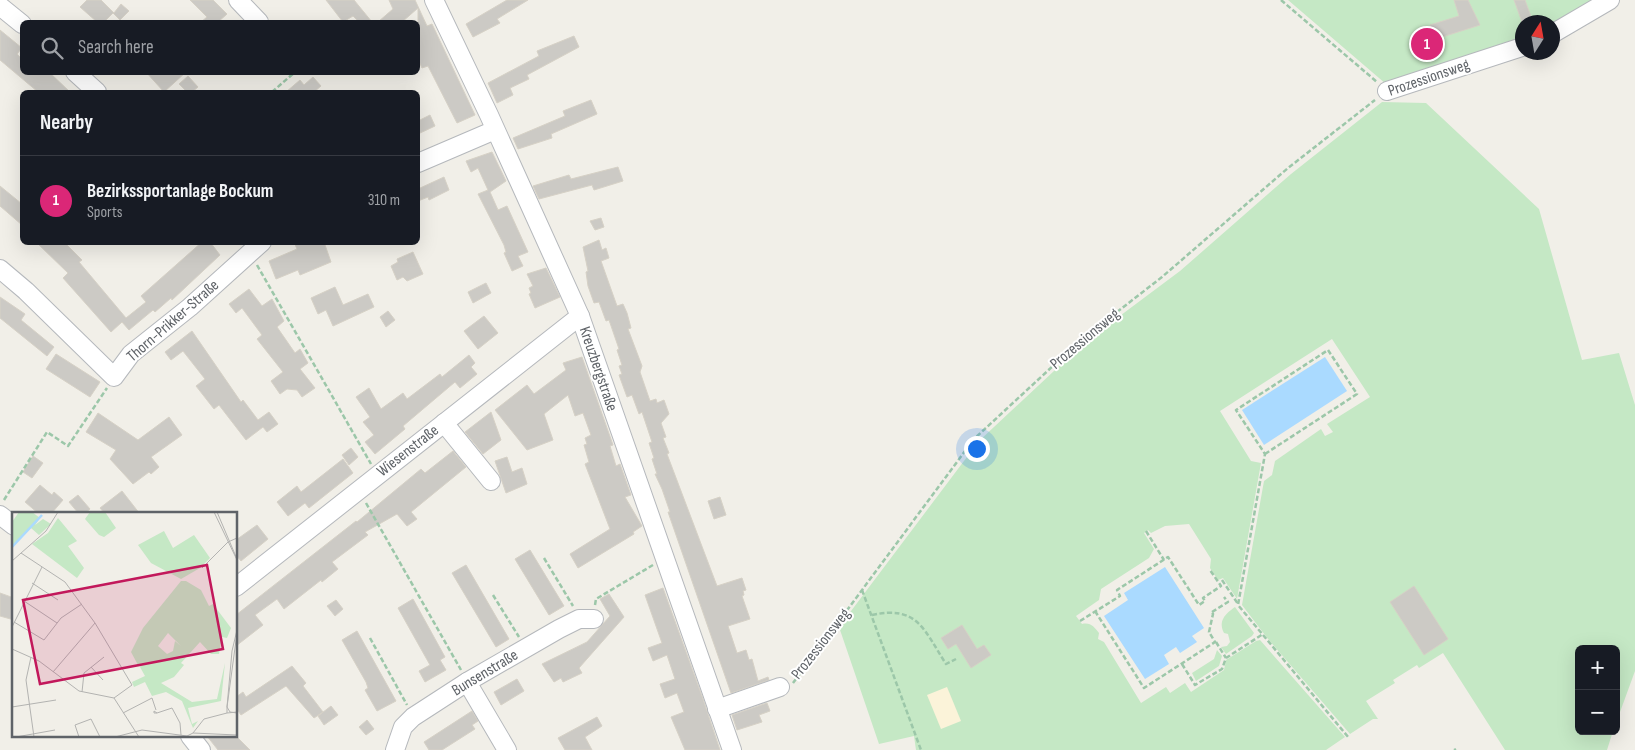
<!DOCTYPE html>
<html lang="en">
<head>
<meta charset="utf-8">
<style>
	:root { --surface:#171b24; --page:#242831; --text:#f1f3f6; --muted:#9ea1a6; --line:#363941; --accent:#db2777 }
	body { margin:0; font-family:"Sofia Sans Condensed",sans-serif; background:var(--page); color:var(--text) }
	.controls { position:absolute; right:15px; bottom:15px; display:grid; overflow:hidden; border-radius:8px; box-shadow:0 5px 20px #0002 }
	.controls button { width:45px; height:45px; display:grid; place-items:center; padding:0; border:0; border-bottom:1px solid var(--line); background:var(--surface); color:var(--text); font:25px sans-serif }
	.compass { position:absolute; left:1515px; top:15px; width:45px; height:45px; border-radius:50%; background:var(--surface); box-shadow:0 5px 20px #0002; rotate:11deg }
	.you { position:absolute; left:976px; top:448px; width:18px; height:18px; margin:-12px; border:4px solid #fff; border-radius:50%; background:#1a73e8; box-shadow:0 0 0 8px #1a73e833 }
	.badge { display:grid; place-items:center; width:32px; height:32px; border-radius:50%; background:var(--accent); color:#fff; font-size:16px; font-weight:700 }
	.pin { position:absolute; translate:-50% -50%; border:2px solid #fff; box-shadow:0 1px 5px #0006 }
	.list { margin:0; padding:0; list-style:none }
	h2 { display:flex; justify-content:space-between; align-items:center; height:65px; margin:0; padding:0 20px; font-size:21px }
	h2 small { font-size:16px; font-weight:400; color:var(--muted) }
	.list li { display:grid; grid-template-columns:32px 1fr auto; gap:15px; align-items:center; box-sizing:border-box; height:90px; padding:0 20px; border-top:1px solid var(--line) }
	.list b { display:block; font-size:19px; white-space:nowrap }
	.list p { margin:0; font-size:16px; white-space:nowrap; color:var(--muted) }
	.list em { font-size:16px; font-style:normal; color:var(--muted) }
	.icon { flex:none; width:28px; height:28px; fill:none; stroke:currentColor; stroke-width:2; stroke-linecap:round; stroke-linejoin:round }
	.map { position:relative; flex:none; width:1635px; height:750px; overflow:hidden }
	.search { position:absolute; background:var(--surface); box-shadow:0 5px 20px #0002; left:20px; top:20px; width:400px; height:55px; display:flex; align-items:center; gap:12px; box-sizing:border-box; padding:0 18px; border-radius:8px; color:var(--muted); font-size:19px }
	.panel { position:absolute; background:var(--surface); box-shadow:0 5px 20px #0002; left:20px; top:90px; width:400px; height:155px; border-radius:8px }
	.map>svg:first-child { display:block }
</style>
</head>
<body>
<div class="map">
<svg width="1635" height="750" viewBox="0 0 1635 750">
	<rect width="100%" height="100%" fill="#f1efe8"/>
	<g fill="#c5e8c5">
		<polygon points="1288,0 1597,0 1553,29 1552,22 1522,22 1522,41 1386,84"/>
		<path d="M1382 102 1426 103 1539 209 1582 360 1619 353 1635 405V671L1616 723V649H1579V731H1613L1607 750H1505L1443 653 1419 668 1417 665 1393 680 1395 683 1366 701 1378 719H1373L1350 734 1268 639 1242 605 1264 481 1272 475 1275 461 1321 429 1325 436 1333 432 1327 424 1370 397 1332 339 1220 411 1251 461 1261 463 1237 599 1223 578 1218 580 1210 568 1211 559 1189 524 1165 526 1151 533 1148 530 1144 533 1154 549 1149 558 1101 589 1099 600 1076 616 1082 624C1091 622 1094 627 1099 633L1098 639 1104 642 1141 703 1166 687 1170 693 1185 683 1191 692 1224 670 1226 660 1256 641 1260 640 1345 737 1326 750H916L914 736 879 744 839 627 979 441 1085 342 1180 271 1291 174Z"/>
		<path d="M1235 607 1254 633 1252 636 1226 654 1221 647 1227 646 1230 642 1228 634 1224 633C1218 621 1225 614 1235 607Z"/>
		<polygon points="1217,650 1222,656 1219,666 1196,681 1192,673 1214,659"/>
	</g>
	<polygon fill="#fbf3d9" points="947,687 961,721 941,729 927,695"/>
	<g fill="#aadaff">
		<polygon points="1325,357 1347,391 1264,445 1242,410"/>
		<polygon points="1165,567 1204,628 1192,636 1197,642 1180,653 1176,647 1164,655 1169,664 1145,679 1104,616 1128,600 1124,593"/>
	</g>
	<g fill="#cccac5" stroke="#d6d1c6">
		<polygon points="87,0 101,0 114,13 121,4 129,11 120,20 113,13 104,22 97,22 80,7"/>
		<polygon points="190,0 213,0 227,14 218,22 201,22 207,17"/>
		<polygon points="326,0 354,0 372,22 359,22 353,16 343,22"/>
		<polygon points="389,0 415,0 427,26 432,24 475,115 457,123 428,66 422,68 418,59 418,8 402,22 378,22 393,9"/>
		<polygon points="507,0 528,0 497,19 500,23 473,37 466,24"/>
		<polygon points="1454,0 1468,0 1480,25 1439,38 1443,50 1427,55 1422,41 1434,37 1430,25 1459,16"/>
		<polygon points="1514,0 1525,0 1533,22 1522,22"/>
		<polygon points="0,30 22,48 17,54 22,59 22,72 49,72 70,92 38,92 0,60"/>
		<polygon points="574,36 579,47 527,75 529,79 510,88 513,95 497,103 488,83 539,56 537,51"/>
		<polygon points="146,72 186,72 164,92"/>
		<polygon points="188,76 198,87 192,92 187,92 179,84"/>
		<polygon points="313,77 321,86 314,92 286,92 300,80 304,85"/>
		<polygon points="591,100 597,114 551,134 552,138 518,149 513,138 565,116 563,111"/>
		<polygon points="430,115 435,126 418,134 418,121"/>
		<polygon points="492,152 506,181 490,192 498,210 507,206 528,252 518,256 523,266 512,271 504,253 506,252 504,245 478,194 488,190 478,168 471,172 466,161"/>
		<polygon points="618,167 623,181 594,190 592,185 539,199 533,186 569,175 571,179"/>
		<polygon points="444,177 449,190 429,200 428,197 418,201 418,189"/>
		<polygon points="0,186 22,204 22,225 0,206"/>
		<polygon points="601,218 604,227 595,230 590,221"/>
		<polygon points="599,240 602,250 606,248 609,258 601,261 617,306 623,304 627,313 631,328 628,329 642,366 640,372 650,401 656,399 657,403 664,400 669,414 661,423 666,437 663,438 669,453 667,454 717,586 742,578 746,590 743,591 744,595 742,596 750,619 728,626 737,653 746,650 749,660 752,659 758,681 768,677 769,680 731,693 668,512 670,512 662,489 655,474 657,474 652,459 654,458 649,443 652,442 642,412 639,414 632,395 627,397 619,375 622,374 619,366 622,365 617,350 619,349 609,320 606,321 599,302 594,303 588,286 586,272 588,271 583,247"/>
		<polygon points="36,242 64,242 82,260 79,262 126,318 146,302 141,296 202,242 210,242 220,255 172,300 171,298 155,312 153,310 129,330 122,322 111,332 63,278 68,273"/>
		<polygon points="294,242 324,242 331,262 300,275 298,270 276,279 269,261 297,249"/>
		<polygon points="413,252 423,274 407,281 403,277 397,280 391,266 398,262 397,259"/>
		<polygon points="546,268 560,297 535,308 529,294 531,293 529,288 533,286 527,274"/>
		<polygon points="486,283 491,293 473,303 468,292"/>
		<polygon points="335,287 343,305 368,294 374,307 333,326 326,310 318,314 311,298"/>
		<polygon points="249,289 262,306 272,299 284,321 277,327 295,353 300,349 308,363 300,369 315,388 302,397 297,390 287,389 280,394 271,381 283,372 257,339 262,335 242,308 236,313 229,304"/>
		<polygon points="0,297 25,314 21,320 54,347 47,356 0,318"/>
		<polygon points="388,311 395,320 386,327 380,317"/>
		<polygon points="484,316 498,333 478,349 464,331"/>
		<polygon points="192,331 241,402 243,400 258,420 269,412 278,424 267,432 263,427 246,440 219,405 214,409 196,386 205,379 183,351 171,360 165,352"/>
		<polygon points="56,354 100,382 90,397 46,369"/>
		<polygon points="469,355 475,363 471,367 477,374 460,388 455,382 403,426 405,429 375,454 365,442 374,435 363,422 370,417 356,397 369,388 381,409 403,393 407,399 440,374 442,377"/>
		<polygon points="582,357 613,445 610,446 616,466 620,464 631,495 625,497 642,526 633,532 634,534 578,568 570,554 610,529 585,464 589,462 584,445 587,444 585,438 591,435 583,413 575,416 568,395 544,414 553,440 527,450 495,410 527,385 534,394 566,370 563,363"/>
		<polygon points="491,412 501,440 483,454 465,432"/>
		<polygon points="98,413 138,440 169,417 182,435 151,457 159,467 151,474 149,472 133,484 110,459 116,450 86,432"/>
		<polygon points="351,448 358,457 349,465 342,455"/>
		<polygon points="453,451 466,467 411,512 417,519 407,526 397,514 365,532 368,535 332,562 338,569 322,582 321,580 284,609 277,599 255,615 263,625 236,646 236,615 356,521 357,522 421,469 425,473"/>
		<polygon points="33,456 43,463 32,478 23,472"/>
		<polygon points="507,457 512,472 522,468 527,484 506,493 495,461"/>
		<polygon points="343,459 353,473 309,508 305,503 288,516 277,502 297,486 301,492"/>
		<polygon points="40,485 52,495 54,492 63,500 51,514 39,514 25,502"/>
		<polygon points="122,491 140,514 105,514 100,508"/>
		<polygon points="78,495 90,509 84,514 79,514 69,502"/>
		<polygon points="720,497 726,515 714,519 708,501"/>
		<polygon points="257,525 268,539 241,561 236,555 236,540"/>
		<polygon points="530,550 564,606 549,615 515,559"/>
		<polygon points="466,565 509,639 496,647 452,573"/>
		<polygon points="1414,586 1448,639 1424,655 1390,602"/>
		<polygon points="663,588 703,699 720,750 685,750 671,717 684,712 677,693 665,698 660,684 675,679 667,655 653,661 648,648 662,643 645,595"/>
		<polygon points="0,593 14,598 14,620 0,616"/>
		<polygon points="609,594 624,617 579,668 582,673 563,682 561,678 554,682 542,664 587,642 610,616 600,599"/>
		<polygon points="413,599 445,657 440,660 446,670 425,682 419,671 430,665 398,608"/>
		<polygon points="336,600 343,609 335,616 327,606"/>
		<polygon points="962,625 977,649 984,645 991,655 971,668 956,644 948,649 941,638"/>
		<polygon points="357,631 396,701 377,711 365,690 368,688 366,682 342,640"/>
		<polygon points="292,666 306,683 303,686 323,712 314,718 286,686 241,715 236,708 236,697 243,692 246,697"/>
		<polygon points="517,679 524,691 501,705 494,692"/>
		<polygon points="767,703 770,711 759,715 762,722 737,730 732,715"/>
		<polygon points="331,706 338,715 324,725 318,716"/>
		<polygon points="472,711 478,721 472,725 475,729 442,750 429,750 424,742"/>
		<polygon points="597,717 602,726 585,737 592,750 565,750 558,738"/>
		<polygon points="367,720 374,729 366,735 359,727"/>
		<polygon points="207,736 236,736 250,750 218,750"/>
	</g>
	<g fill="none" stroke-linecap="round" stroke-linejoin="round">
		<defs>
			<g id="minor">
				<polyline points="238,0 259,22"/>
				<polyline points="434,0 489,115 580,316 732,750"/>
				<polyline points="1,7 22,24"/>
				<polyline points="1552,34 1610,0"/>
				<polyline points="75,72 97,92"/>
				<polyline points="1387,91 1522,47"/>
				<polyline points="418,163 495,130"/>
				<polyline points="0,269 26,291 114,377 131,354 190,307 262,242"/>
				<polyline points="444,423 491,481"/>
				<polyline points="0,515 14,526"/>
				<polyline points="236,587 580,316"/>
				<polyline points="467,682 507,750"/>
				<polyline points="717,709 780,687"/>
				<polyline points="190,736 201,750"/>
				<polyline points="395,750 403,727 413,717 467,682 559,629 579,619 594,619"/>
			</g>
		</defs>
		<use href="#minor" stroke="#b5b8bc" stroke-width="20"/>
		<g stroke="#9cc7a9" stroke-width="2.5" stroke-dasharray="5 2.5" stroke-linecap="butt">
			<polyline points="1281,0 1377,82"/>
			<polyline points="272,92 295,72"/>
			<polyline points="257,265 371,464"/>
			<polyline points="1265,454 1357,394 1328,350 1236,410 1265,454 1238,605 1349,738"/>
			<polyline points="4,500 47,432 68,446 107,388"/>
			<polyline points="366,503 461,670"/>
			<polyline points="1146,531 1164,560"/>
			<polyline points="544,558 573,606"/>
			<polyline points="1222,580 1238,604"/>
			<polyline points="862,590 921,750"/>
			<polyline points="493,595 519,637"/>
			<polyline points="595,605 596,599 653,565"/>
			<polyline points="1095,611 1144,688 1215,642 1209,632 1213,614 1212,611"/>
			<polyline points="1212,612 1228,602 1224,597"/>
			<path d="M872 615C918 605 924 630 946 664L956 659"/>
			<polyline points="1080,621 1120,596 1117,590 1168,557 1199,605 1205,601 1203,598 1221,586 1210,570"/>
			<polyline points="370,638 407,705"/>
			<polyline points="1216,642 1226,658"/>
			<polyline points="1182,664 1195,685 1222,669 1226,658 1263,634"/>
			<polyline points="793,683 974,439 1081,340 1162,277 1288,168 1375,100"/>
			<polyline points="1454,750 1456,749"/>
		</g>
		<use href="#minor" stroke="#fff" stroke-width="18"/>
	</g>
	<g text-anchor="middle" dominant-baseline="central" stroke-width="4" stroke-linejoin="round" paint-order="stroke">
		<g font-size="16" fill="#5f6368" stroke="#fff">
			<text transform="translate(1429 78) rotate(-19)">Prozessionsweg</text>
			<text transform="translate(173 321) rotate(-41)">Thorn-Prikker-Straße</text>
			<text transform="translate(1085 339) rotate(-40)">Prozessionsweg</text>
			<text transform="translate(598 369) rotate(71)">Kreuzbergstraße</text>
			<text transform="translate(408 451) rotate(-38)">Wiesenstraße</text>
			<text transform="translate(821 644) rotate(-52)">Prozessionsweg</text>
			<text transform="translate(485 673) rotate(-31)">Bunsenstraße</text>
		</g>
	</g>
	<g transform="translate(12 512)">
		<rect width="225" height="225" fill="#f1efe8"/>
		<path d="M7 0H20L28 6 23 13 31 7 39 12 27 23 19 16 0 34V10ZM78 0H93L104 16 92 25 87 23 73 7ZM46 6 65 29 56 34 72 56 65 66 20 32 36 21ZM152 19 161 36 182 23 198 46 188 56 169 67 139 51 126 33ZM169 69H174L189 78 197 94 201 92 219 116 215 126 210 125 207 142H199L188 130 169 151 172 153 162 165 149 171 180 190 205 187 213 151 209 189 176 196 180 212 186 209 181 216 170 189 154 180 140 184 133 170 122 175 120 170 133 164 128 155 130 151 126 153 119 140 131 116ZM156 121 169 134 163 129 161 139 155 142 146 134Z" fill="#c5e8c5" fill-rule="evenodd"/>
		<path fill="none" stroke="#aadaff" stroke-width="2.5" d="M0 35 30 3"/>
		<path fill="none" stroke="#b3b3b1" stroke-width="1" d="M202 0 225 48M205 0 225 47M9 41 53 70 83 111 120 173 102 186M0 49 34 19 46 0M190 56 216 30 225 26M20 71 46 88M12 89 45 111M2 110 32 128 49 106 70 92M0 115 30 55M225 118 220 139 215 195V201L225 200M225 121 215 195 218 200 225 201M0 137 27 149 67 179 102 186 127 225M19 145 14 168 22 225M79 155 91 168M41 160 83 111M70 180 72 161 92 145M0 195 44 188M111 201 140 186 144 198M145 201 142 199V201H145L160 196 168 211 169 223M181 221 192 207 215 201M4 225 43 218M67 225 63 213 79 207 88 225M103 225 130 218 175 224 181 221 225 223"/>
		<path fill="#c2185b" fill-opacity="0.15" stroke="#c2185b" stroke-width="2.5" d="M195 53 211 137 28 172 11 88Z"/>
		<rect width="225" height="225" fill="none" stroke="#5f6368" stroke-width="2.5"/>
	</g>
</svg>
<div class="controls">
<button>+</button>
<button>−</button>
</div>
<svg class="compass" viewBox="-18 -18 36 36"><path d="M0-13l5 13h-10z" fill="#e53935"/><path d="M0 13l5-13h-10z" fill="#9ea1a6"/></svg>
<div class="you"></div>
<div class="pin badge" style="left:1427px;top:44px">1</div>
<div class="search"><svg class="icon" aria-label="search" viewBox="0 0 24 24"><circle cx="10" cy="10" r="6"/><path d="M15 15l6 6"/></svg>Search here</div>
<section class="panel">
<h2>Nearby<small></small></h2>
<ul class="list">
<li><span class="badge">1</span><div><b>Bezirkssportanlage Bockum</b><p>Sports</p></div><em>310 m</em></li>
</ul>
</section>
</div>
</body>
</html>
